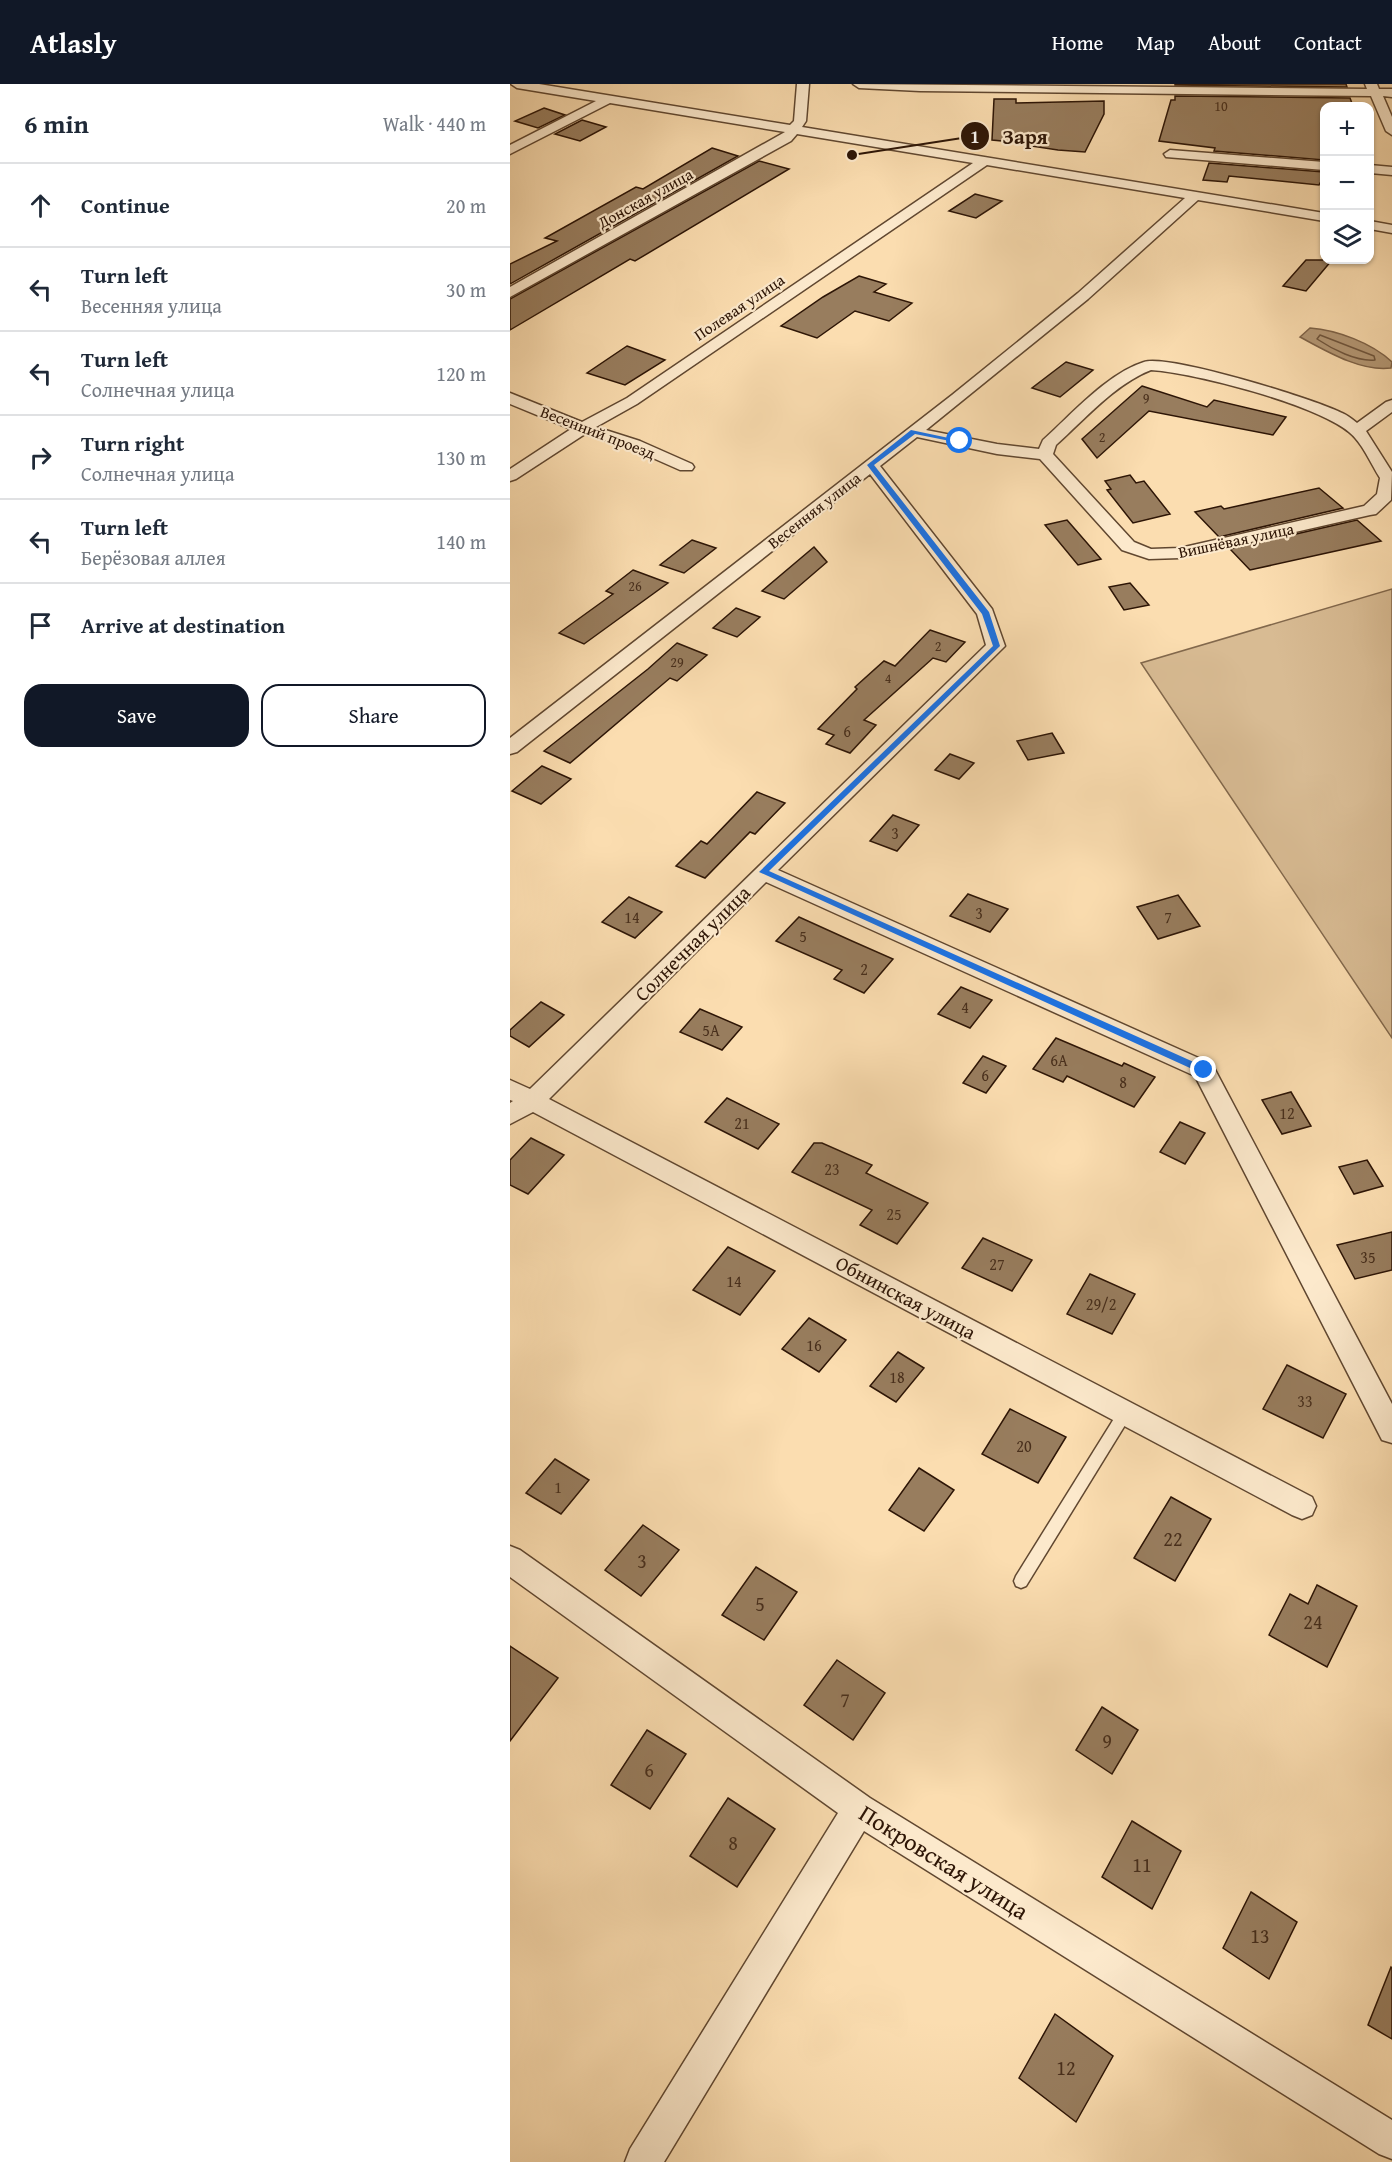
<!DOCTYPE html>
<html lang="en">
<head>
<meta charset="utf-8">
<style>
	:root { --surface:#fff; --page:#f2f2f3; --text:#1f2937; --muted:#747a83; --line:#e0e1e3; --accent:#111827 }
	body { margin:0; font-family:"Gentium Book Plus",serif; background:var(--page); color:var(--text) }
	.controls { position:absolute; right:18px; top:18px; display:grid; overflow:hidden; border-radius:12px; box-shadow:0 2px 4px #0004 }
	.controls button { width:54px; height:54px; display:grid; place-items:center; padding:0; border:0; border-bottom:2px solid var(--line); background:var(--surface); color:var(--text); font:30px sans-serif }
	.stop { position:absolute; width:18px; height:18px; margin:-14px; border:4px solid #1a73e8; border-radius:50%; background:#fff }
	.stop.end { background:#1a73e8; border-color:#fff; box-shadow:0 2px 6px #0008 }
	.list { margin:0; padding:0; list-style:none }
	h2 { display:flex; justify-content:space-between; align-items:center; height:78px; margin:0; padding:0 24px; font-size:26px }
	h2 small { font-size:20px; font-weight:400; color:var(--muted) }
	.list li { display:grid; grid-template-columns:39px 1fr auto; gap:18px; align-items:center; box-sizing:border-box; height:84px; padding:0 24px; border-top:2px solid var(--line) }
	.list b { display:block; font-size:22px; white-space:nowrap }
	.list p { margin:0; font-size:20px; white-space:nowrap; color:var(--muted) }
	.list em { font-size:20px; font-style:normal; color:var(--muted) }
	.actions { display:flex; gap:12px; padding:18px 24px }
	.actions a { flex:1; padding:14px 0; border:2px solid var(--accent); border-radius:18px; text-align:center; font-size:21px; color:var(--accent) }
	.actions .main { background:var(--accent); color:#fff }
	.icon { flex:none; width:33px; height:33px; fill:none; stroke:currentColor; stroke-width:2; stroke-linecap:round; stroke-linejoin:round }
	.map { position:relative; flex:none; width:882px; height:2078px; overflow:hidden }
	header { display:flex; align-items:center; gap:36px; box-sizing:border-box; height:84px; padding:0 30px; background:var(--accent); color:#fff }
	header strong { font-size:28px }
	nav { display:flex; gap:33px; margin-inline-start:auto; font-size:21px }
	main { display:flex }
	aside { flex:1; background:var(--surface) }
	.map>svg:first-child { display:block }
</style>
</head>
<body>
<header>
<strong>Atlasly</strong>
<nav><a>Home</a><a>Map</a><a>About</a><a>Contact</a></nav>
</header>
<main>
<aside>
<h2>6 min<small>Walk · 440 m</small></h2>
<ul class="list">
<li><svg class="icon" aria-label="ahead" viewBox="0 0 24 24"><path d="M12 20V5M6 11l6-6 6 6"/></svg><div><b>Continue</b></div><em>20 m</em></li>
<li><svg class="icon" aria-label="left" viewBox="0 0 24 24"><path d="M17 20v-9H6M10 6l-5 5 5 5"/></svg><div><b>Turn left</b><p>Весенняя улица</p></div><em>30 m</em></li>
<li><svg class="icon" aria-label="left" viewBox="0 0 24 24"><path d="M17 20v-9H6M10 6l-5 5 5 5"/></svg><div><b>Turn left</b><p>Солнечная улица</p></div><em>120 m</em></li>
<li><svg class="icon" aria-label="right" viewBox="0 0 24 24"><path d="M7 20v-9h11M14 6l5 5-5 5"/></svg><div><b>Turn right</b><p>Солнечная улица</p></div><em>130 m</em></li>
<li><svg class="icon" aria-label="left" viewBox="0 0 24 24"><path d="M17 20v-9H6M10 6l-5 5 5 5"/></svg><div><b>Turn left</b><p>Берёзовая аллея</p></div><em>140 m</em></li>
<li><svg class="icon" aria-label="arrive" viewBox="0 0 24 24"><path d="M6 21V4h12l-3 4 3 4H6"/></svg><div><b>Arrive at destination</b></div></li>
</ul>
<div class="actions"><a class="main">Save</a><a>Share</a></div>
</aside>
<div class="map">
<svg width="882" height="2078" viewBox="0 0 882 2078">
	<rect width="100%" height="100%" fill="#fbddb0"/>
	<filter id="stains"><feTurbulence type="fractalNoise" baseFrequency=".00333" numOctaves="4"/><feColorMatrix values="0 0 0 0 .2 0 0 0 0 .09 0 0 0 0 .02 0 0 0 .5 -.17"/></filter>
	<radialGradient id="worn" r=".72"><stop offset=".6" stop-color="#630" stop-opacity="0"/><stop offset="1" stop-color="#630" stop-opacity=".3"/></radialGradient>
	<polygon fill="#d8bb93" stroke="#82684c" stroke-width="1.5" points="882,505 882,954 631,579"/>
	<path fill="#b59976" stroke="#7f6449" stroke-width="1.5" d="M800 244C827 246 862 259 882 278L881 284C851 288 816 267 790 253Z"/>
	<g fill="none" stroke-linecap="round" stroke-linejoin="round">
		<path stroke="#71573e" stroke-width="1.5" d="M810 251 864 272 865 276C847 278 822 265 807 255Z"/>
	</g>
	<g fill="#987d5e" stroke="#2d1506" stroke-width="1.5">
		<polygon points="665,0 836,0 837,3 665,1"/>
		<polygon points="665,12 840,14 843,22 814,22 814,76 704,67 705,64 649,57 661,16 665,16"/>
		<polygon points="484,15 506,15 506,19 594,17 594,30 575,68 548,66 521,62 522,60 482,56"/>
		<polygon points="34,24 55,31 28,44 5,37"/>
		<polygon points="72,36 96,43 70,57 45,50"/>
		<polygon points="202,64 228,72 0,200 0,180 47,157 35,154 126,103 133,105"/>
		<polygon points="249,77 279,85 125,177 120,175 0,246 0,215"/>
		<polygon points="699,79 814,88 814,99 810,99 809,101 719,92 717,98 693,96"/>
		<polygon points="465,110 492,117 466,134 439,127"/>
		<polygon points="796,176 822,176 796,207 773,202"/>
		<polygon points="349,192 376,200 364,208 402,219 379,237 345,227 307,254 271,242 313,213"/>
		<polygon points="117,262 155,276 115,301 77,289"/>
		<polygon points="556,278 583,286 550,313 522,304"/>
		<polygon points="632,302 697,323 704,316 776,333 763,351 639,327 587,374 572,355"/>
		<polygon points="620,391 626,399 634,397 660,430 623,439 597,406 601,405 595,397"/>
		<polygon points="809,404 833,424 709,453 685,428 711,422 714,425"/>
		<polygon points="557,436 591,475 568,481 535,441"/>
		<polygon points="847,436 871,457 740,486 720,465"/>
		<polygon points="182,456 206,464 174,489 150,481"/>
		<polygon points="304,463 317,478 274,515 252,507"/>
		<polygon points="123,486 158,499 74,560 49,549 103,510 96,507"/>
		<polygon points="620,499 639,521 614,526 599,503"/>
		<polygon points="226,524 250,533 227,553 203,544"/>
		<polygon points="420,546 455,558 436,578 423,574 354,636 366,641 340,669 316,660 324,651 308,645 347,605 345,603 374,577 385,582"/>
		<polygon points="167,559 197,571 167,597 160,594 60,679 34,667 138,585"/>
		<polygon points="542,649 554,669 518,676 507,657"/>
		<polygon points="440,670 464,679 449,695 425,686"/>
		<polygon points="32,682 61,695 31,720 2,707"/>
		<polygon points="247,708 275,719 245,750 240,748 195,794 166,782 191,757 197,760"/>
		<polygon points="383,731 409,741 387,767 360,757"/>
		<polygon points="458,810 498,825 480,848 440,832"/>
		<polygon points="668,811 690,842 648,855 627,823"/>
		<polygon points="119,813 152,828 125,854 92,838"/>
		<polygon points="289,833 342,857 383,875 354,909 324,895 332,886 266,857"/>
		<polygon points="451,903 482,916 460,944 428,930"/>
		<polygon points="31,918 54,931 19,963 0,952 0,946"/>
		<polygon points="190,925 232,943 212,966 170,948"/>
		<polygon points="546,954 612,982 614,979 645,993 624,1023 557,992 553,998 523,985"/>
		<polygon points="473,972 496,982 476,1009 453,999"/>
		<polygon points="781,1008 801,1042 772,1050 752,1016"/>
		<polygon points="217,1014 269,1040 248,1065 195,1038"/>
		<polygon points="670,1038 695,1049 675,1080 650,1068"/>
		<polygon points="21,1054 54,1071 18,1110 0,1101 0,1076"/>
		<polygon points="304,1059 312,1059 362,1081 356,1089 418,1119 387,1160 350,1141 362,1126 282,1088"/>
		<polygon points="857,1076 873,1102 844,1110 829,1083"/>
		<polygon points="882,1148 882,1186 845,1195 827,1161"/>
		<polygon points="473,1154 522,1176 502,1207 452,1184"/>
		<polygon points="218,1163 265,1187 230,1231 183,1206"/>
		<polygon points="580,1190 625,1210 602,1250 557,1230"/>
		<polygon points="299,1234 336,1256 309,1288 272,1265"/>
		<polygon points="388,1268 414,1284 386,1318 360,1302"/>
		<polygon points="777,1281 836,1310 813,1354 753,1325"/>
		<polygon points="500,1325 556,1353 528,1399 472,1370"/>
		<polygon points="45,1375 79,1396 51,1430 16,1409"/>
		<polygon points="409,1384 444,1406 414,1447 379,1426"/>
		<polygon points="661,1413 701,1435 665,1497 624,1474"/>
		<polygon points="133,1441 169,1466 131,1512 95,1486"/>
		<polygon points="246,1483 287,1508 254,1556 212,1531"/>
		<polygon points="807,1501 847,1522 817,1583 759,1551 780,1510 798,1520"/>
		<polygon points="0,1562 48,1594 0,1657"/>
		<polygon points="327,1576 375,1609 343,1656 294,1621"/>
		<polygon points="592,1623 628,1646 602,1690 566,1666"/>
		<polygon points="137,1646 176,1670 140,1725 101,1701"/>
		<polygon points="218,1714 265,1745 227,1803 180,1772"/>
		<polygon points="622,1737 671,1767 642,1825 592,1793"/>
		<polygon points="741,1808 787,1838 759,1895 713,1864"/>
		<polygon points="881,1883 882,1884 882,1955 858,1941"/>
		<polygon points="545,1930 603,1972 566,2038 509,1994"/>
	</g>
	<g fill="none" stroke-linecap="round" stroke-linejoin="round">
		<defs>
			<polygon id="lane" points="615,1323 620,1325 622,1329 620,1333 516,1502 511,1504 506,1502 504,1497 506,1492 610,1325"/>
			<g id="street">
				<path d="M1 0H29L280 41 284 37 287 0H299L296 37 292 43 814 129V137L688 116 578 215 416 346 487 360 529 365 533 356C562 330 598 289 634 278 658 270 805 315 832 329 837 331 842 335 847 339L876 318 882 316V328L856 347 882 388 881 416 866 430 860 431 670 474 639 475 612 466 530 375 487 370 407 353 370 382 482 525 495 562 268 786 702 980 882 1320V1359L872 1356 685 992 256 798 39 1015 802 1413 806 1422 802 1431 792 1435 782 1431 23 1028 0 1040V1019L3 1017 0 1016V996L20 1005 476 561 467 530 360 390 7 668 0 670V654L442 311 568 209 675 114 477 81 127 320 86 343 130 357 182 380 184 383 182 386H170L118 363 75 350 6 395 0 397V385L61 345 0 320V309L72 338 117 314 463 79 287 50 281 57 0 213V203L275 48 100 19 0 70V61L86 17 7 4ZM641 286C686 289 804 320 839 348 852 358 861 380 870 394L867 410 854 422 670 464 641 465 624 458 543 370 546 361C575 335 605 300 641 286Z"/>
				<polygon points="343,0 857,5 855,0 867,0 869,5 882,5 882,13 873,12 882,33 882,51 876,47 861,12 410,7 349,4"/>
				<polygon points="660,66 814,78 814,86 656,73 654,70"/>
				<polygon points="860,81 882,83 882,91 860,89"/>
				<polygon points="860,137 882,141 882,149 860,145"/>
				<polygon points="0,1462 10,1466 360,1714 882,2036 882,2075 869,2070 354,1747 154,2078 115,2078 120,2065 328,1729 0,1493"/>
			</g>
		</defs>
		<use href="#lane" stroke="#604730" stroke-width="3"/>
		<use href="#street" stroke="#604730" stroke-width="3"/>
		<use href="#lane" fill="#fce9cc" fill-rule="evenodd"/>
		<use href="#street" fill="#fce9cc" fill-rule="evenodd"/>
	</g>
	<polygon fill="#1a73e8" points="401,346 453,357 450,359 405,350 364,381 479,528 490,562 259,787 697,984 697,989 691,989 249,788 483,562 472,530 357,381"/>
	<g text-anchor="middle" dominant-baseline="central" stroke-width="4.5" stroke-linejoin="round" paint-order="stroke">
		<g font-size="14" fill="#482f1c">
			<text x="711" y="22">10</text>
			<text x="636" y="314">9</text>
			<text x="592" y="353">2</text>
			<text x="125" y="502">26</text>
			<text x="428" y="562">2</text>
			<text x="167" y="578">29</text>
			<text x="378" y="594">4</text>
		</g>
		<g font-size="16" fill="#2d1506" stroke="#fce9cc">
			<text transform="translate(135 114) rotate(-29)">Донская улица</text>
			<text transform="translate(229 223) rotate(-34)">Полевая улица</text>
			<text transform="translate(88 348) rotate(21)">Весенний проезд</text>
			<text transform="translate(304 426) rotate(-38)">Весенняя улица</text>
			<text transform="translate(726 456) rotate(-12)">Вишнёвая улица</text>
		</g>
		<g font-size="16" fill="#482f1c">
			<text x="337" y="647">6</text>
			<text x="385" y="749">3</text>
			<text x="469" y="829">3</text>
			<text x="122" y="833">14</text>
			<text x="658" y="833">7</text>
			<text x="293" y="852">5</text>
			<text x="354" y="885">2</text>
			<text x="455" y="923">4</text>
			<text x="201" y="946">5А</text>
			<text x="549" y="976">6А</text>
			<text x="475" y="991">6</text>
			<text x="613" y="998">8</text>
			<text x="777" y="1029">12</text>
			<text x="232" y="1039">21</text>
			<text x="322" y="1085">23</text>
			<text x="384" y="1130">25</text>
			<text x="858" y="1173">35</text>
			<text x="487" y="1180">27</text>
			<text x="224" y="1197">14</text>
			<text x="591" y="1220">29/2</text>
			<text x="304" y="1261">16</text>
			<text x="387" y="1293">18</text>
			<text x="795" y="1317">33</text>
			<text x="514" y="1362">20</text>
			<text x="48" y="1403">1</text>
		</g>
		<g font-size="20" fill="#2d1506" stroke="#fce9cc">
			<text transform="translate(182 859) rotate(-45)">Солнечная улица</text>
			<text transform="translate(396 1213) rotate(28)">Обнинская улица</text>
		</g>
		<g font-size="20" fill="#482f1c">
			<text x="663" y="1454">22</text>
			<text x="132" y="1476">3</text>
			<text x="250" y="1519">5</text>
			<text x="803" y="1537">24</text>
			<text x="335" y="1615">7</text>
			<text x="597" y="1656">9</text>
			<text x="139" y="1685">6</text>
			<text x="223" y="1758">8</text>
			<text x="632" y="1780">11</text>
			<text x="750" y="1851">13</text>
			<text x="556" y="1983">12</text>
		</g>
		<g font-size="24" fill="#2d1506" stroke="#fce9cc">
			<text transform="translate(434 1778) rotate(32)">Покровская улица</text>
		</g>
	</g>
	<path fill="none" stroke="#2d1506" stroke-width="2" d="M342 71L465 52"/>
	<g fill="#2d1506" stroke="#fce9cc" stroke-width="2">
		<circle cx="342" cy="71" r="6"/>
		<circle cx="465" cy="52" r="15"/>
	</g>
	<g font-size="18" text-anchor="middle" font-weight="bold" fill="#fff">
		<text x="465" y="59">1</text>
	</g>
	<g font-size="21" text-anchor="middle" font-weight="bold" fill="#2d1506" stroke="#fce9cc" stroke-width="4.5" stroke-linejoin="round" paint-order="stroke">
		<text x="515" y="60">Заря</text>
	</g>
	<rect width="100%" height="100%" filter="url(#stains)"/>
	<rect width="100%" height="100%" fill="url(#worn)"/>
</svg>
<div class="controls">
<button>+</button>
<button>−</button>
<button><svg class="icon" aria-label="layers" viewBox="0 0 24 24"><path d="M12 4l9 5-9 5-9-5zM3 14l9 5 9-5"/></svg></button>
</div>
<div class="stop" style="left:450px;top:357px"></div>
<div class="stop end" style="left:694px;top:986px"></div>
</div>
</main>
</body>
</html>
